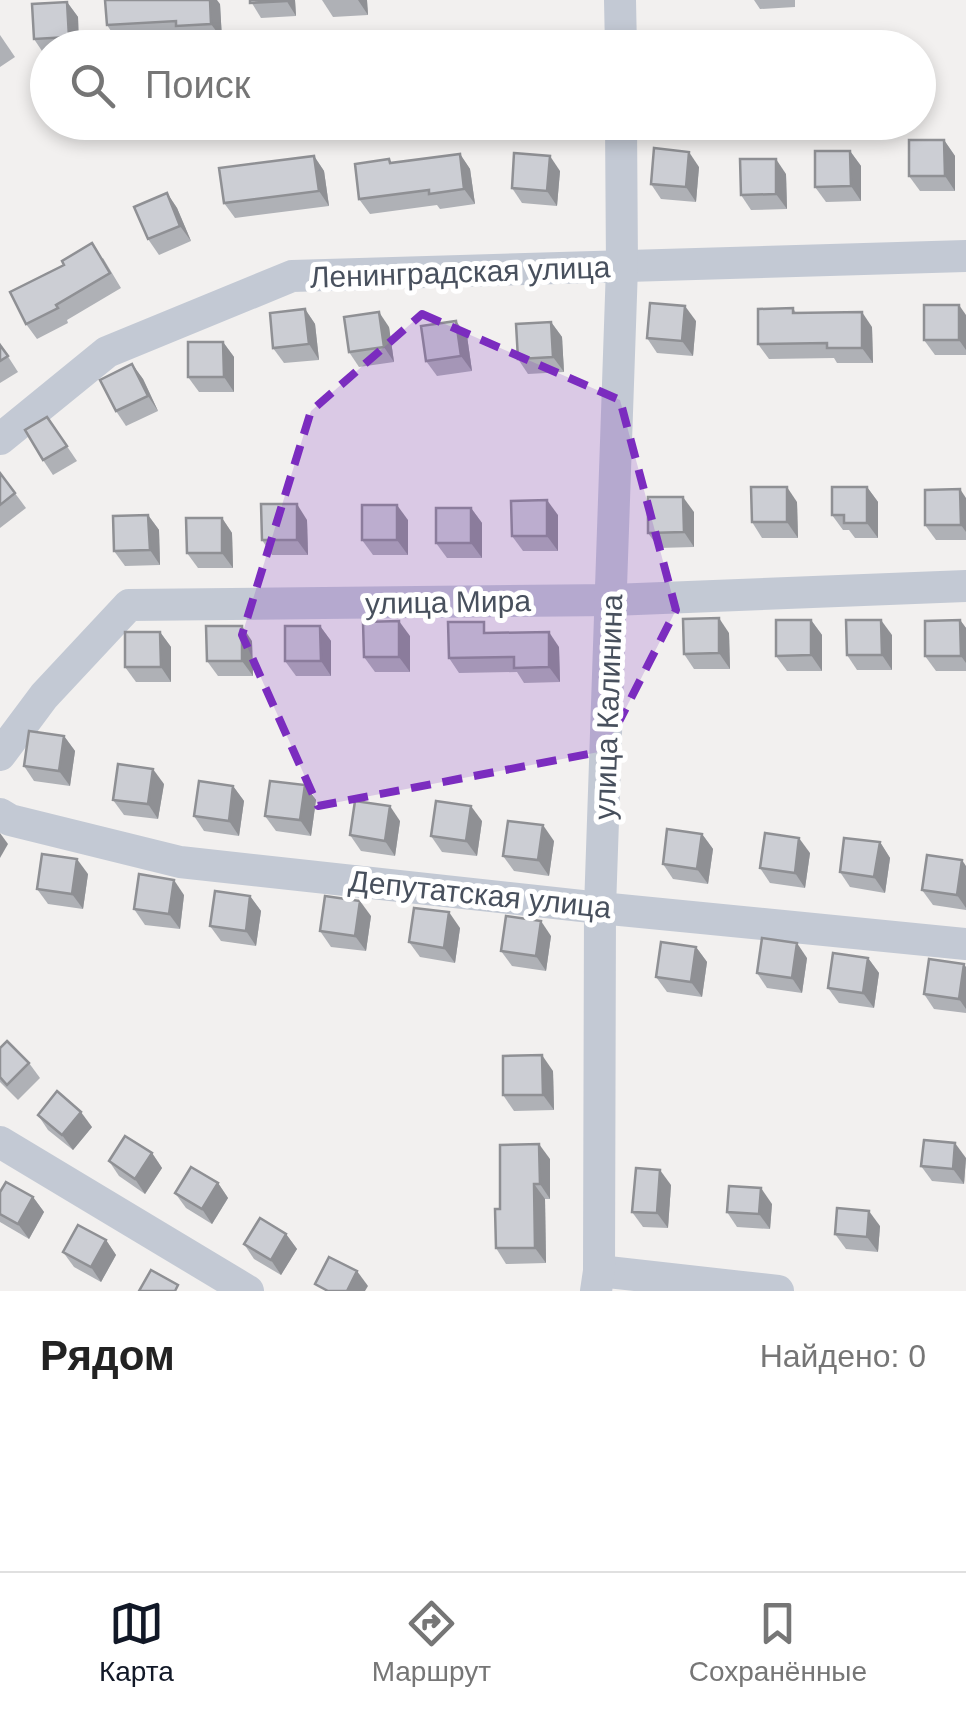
<!DOCTYPE html>
<html lang="ru">
<head>
<meta charset="utf-8">
<style>
	:root { --surface:#fff; --page:#f6f6f6; --text:#222; --muted:#767676; --line:#e0e0e0; --accent:#111827 }
	body { margin:0; font-family:Helvetica,sans-serif; background:var(--page); color:var(--text) }
	.list { margin:0; padding:0; list-style:none }
	h2 { display:flex; justify-content:space-between; align-items:center; height:130px; margin:0; padding:0 40px; font-size:42px }
	h2 small { font-size:32px; font-weight:400; color:var(--muted) }
	.icon { flex:none; width:55px; height:55px; fill:none; stroke:currentColor; stroke-width:2; stroke-linecap:round; stroke-linejoin:round }
	.map { position:relative; flex:none; width:966px; height:1291px; overflow:hidden }
	.search { position:absolute; background:var(--surface); box-shadow:0 5px 15px #0003; left:30px; right:30px; top:30px; height:110px; display:flex; align-items:center; gap:25px; box-sizing:border-box; padding:0 35px; border-radius:55px; color:var(--muted); font-size:38px }
	.sheet { height:280px; background:var(--surface) }
	nav { display:flex; justify-content:space-around; align-items:center; box-sizing:border-box; height:140px; border-top:2px solid var(--line); background:var(--surface); font-size:28px; color:var(--muted) }
	nav a { display:grid; justify-items:center; gap:5px }
	nav .on { color:var(--accent) }
	.map>svg:first-child { display:block }
</style>
</head>
<body>
<div class="map">
<svg width="966" height="1291" viewBox="0 0 966 1291">
	<rect width="100%" height="100%" fill="#f2f0ef"/>
	<g fill="none" stroke-linecap="round" stroke-linejoin="round">
		<g stroke="#c3c9d4" stroke-width="32">
			<polyline points="620,0 621,48"/>
			<polyline points="0,439 107,352 292,276 966,256"/>
			<polyline points="0,755 44,696 129,605 612,600 966,586"/>
			<polyline points="0,814 10,820 180,862 600,908 966,944"/>
			<polyline points="0,1142 248,1291"/>
			<polyline points="599,1271 778,1291"/>
			<polyline points="596,1291 599,1271 600,908 622,267 621,122"/>
		</g>
	</g>
	<g fill="#afb1b6">
		<polygon points="250,0 295,0 296,16 261,18"/>
		<polygon points="322,0 367,0 368,15 333,17"/>
		<polygon points="754,0 799,0 795,0 795,7 760,9"/>
		<polygon points="67,2 78,17 79,48 48,48 48,54 44,54 34,39"/>
		<polygon points="220,4 222,39 186,41 183,36 117,40 107,25"/>
		<polygon points="0,35 15,57 0,67"/>
		<polygon points="944,140 955,156 955,191 920,191 909,176"/>
		<polygon points="850,151 861,166 861,201 826,202 815,187"/>
		<polygon points="460,154 470,169 475,204 440,209 437,205 370,214 359,199 389,159 392,163"/>
		<polygon points="314,156 324,171 329,206 235,218 224,203"/>
		<polygon points="699,167 696,202 661,199 651,184"/>
		<polygon points="560,171 557,206 522,203 512,188"/>
		<polygon points="786,174 787,209 751,210 741,195"/>
		<polygon points="167,193 177,208 191,241 159,255 148,239"/>
		<polygon points="103,258 121,288 67,320 68,323 37,339 26,324"/>
		<polygon points="793,308 796,313 872,327 873,363 837,363 834,358 769,359 758,344"/>
		<polygon points="305,309 315,324 319,360 284,363 273,348"/>
		<polygon points="966,315 966,355 935,355 924,340"/>
		<polygon points="696,321 693,356 657,353 647,338"/>
		<polygon points="551,322 562,337 564,372 528,374 518,359"/>
		<polygon points="389,327 394,362 359,367 349,352"/>
		<polygon points="467,336 472,371 437,376 426,361"/>
		<polygon points="223,342 234,357 234,392 199,392 188,377"/>
		<polygon points="0,344 18,372 0,383"/>
		<polygon points="132,364 143,379 158,411 126,426 116,411"/>
		<polygon points="47,417 77,461 53,475 43,460"/>
		<polygon points="0,473 26,508 0,528"/>
		<polygon points="867,487 878,502 878,538 855,538 849,530 843,530 832,515"/>
		<polygon points="966,498 966,540 936,540 925,525"/>
		<polygon points="797,502 798,538 762,538 752,522"/>
		<polygon points="471,508 482,523 482,558 447,558 436,543"/>
		<polygon points="694,512 694,547 659,548 648,533"/>
		<polygon points="148,515 159,530 160,565 125,566 114,551"/>
		<polygon points="558,515 558,551 523,551 512,536"/>
		<polygon points="222,518 232,533 233,568 198,568 187,553"/>
		<polygon points="307,520 308,555 272,555 262,540"/>
		<polygon points="408,520 408,555 373,555 362,540"/>
		<polygon points="811,620 822,635 822,671 787,671 776,656"/>
		<polygon points="960,620 966,628 966,671 936,671 925,656"/>
		<polygon points="320,626 331,641 331,676 296,676 285,661"/>
		<polygon points="160,632 171,647 171,682 136,682 125,667"/>
		<polygon points="491,633 559,647 560,682 524,683 517,672 459,673 449,658"/>
		<polygon points="729,633 730,669 694,669 684,654"/>
		<polygon points="892,635 892,670 857,670 847,655"/>
		<polygon points="410,636 410,672 375,672 364,657"/>
		<polygon points="252,641 253,676 218,676 207,661"/>
		<polygon points="64,736 75,751 70,786 34,781 24,766"/>
		<polygon points="164,784 158,819 124,815 113,800"/>
		<polygon points="305,785 316,800 311,836 276,831 265,816"/>
		<polygon points="233,786 244,801 239,836 204,831 194,816"/>
		<polygon points="400,821 395,856 361,851 350,835"/>
		<polygon points="482,821 477,856 442,852 431,836"/>
		<polygon points="702,834 713,849 708,884 673,879 663,864"/>
		<polygon points="554,841 549,876 514,871 503,856"/>
		<polygon points="880,842 890,858 885,893 850,887 840,872"/>
		<polygon points="810,853 805,888 770,883 760,868"/>
		<polygon points="966,866 966,910 933,905 922,890"/>
		<polygon points="88,874 83,909 48,904 37,889"/>
		<polygon points="184,895 180,929 145,925 134,909"/>
		<polygon points="250,896 261,911 256,946 221,941 210,926"/>
		<polygon points="371,916 366,951 331,947 320,931"/>
		<polygon points="460,928 455,963 420,957 409,942"/>
		<polygon points="551,936 546,971 512,966 501,951"/>
		<polygon points="696,947 707,962 702,997 667,992 656,977"/>
		<polygon points="807,958 802,993 767,988 757,973"/>
		<polygon points="868,958 879,973 874,1008 839,1003 828,988"/>
		<polygon points="966,967 966,1013 934,1009 924,994"/>
		<polygon points="0,1048 29,1063 40,1078 18,1100 0,1082"/>
		<polygon points="553,1071 554,1110 514,1111 503,1095"/>
		<polygon points="38,1115 92,1127 73,1150 48,1130"/>
		<polygon points="152,1153 162,1168 145,1194 119,1176 109,1161"/>
		<polygon points="966,1158 964,1184 932,1181 921,1166"/>
		<polygon points="550,1159 550,1199 545,1199 546,1263 506,1264 496,1248 500,1209"/>
		<polygon points="218,1183 228,1198 212,1224 186,1208 175,1193"/>
		<polygon points="671,1185 668,1228 643,1227 632,1212"/>
		<polygon points="0,1192 33,1197 44,1212 29,1239 0,1222"/>
		<polygon points="772,1204 770,1229 737,1227 727,1212"/>
		<polygon points="880,1226 878,1252 846,1249 835,1234"/>
		<polygon points="286,1234 297,1249 281,1275 254,1259 244,1244"/>
		<polygon points="106,1240 116,1255 101,1282 74,1267 63,1252"/>
	</g>
	<g fill="#8f9094">
		<polygon points="210,0 217,0 220,4 222,39 211,24"/>
		<polygon points="286,0 295,0 296,16"/>
		<polygon points="358,0 367,0 368,15"/>
		<polygon points="67,2 78,17 79,48 76,48 69,37"/>
		<polygon points="944,140 955,156 955,191 945,176"/>
		<polygon points="850,151 861,166 861,201 851,186"/>
		<polygon points="689,152 699,167 696,202 686,187"/>
		<polygon points="460,154 470,169 475,204 464,189"/>
		<polygon points="314,156 324,171 329,206 319,191"/>
		<polygon points="550,156 560,171 557,206 547,191"/>
		<polygon points="776,159 786,174 787,209 776,194"/>
		<polygon points="167,193 177,208 191,241 180,226"/>
		<polygon points="959,305 966,315 966,350 959,340"/>
		<polygon points="685,306 696,321 693,356 682,341"/>
		<polygon points="305,309 315,324 319,360 309,344"/>
		<polygon points="379,312 389,327 394,362 384,347"/>
		<polygon points="862,312 872,327 873,363 862,348"/>
		<polygon points="456,321 467,336 472,371 461,356"/>
		<polygon points="551,322 562,337 564,372 553,357"/>
		<polygon points="223,342 234,357 234,392 224,377"/>
		<polygon points="132,364 143,379 158,411 148,396"/>
		<polygon points="787,487 797,502 798,538 787,522"/>
		<polygon points="867,487 878,502 878,538 867,523"/>
		<polygon points="960,489 966,498 966,532 961,525"/>
		<polygon points="683,497 694,512 694,547 684,532"/>
		<polygon points="547,500 558,515 558,551 547,536"/>
		<polygon points="297,504 307,520 308,555 297,540"/>
		<polygon points="397,505 408,520 408,555 397,540"/>
		<polygon points="471,508 482,523 482,558 471,543"/>
		<polygon points="148,515 159,530 160,565 150,550"/>
		<polygon points="222,518 232,533 233,568 222,553"/>
		<polygon points="719,618 729,633 730,669 719,653"/>
		<polygon points="811,620 822,635 822,671 811,655"/>
		<polygon points="881,620 892,635 892,670 882,655"/>
		<polygon points="960,620 966,628 966,663 961,656"/>
		<polygon points="399,621 410,636 410,672 399,657"/>
		<polygon points="242,626 252,641 253,676 242,661"/>
		<polygon points="320,626 331,641 331,676 321,661"/>
		<polygon points="160,632 171,647 171,682 161,667"/>
		<polygon points="549,632 559,647 560,682 549,667"/>
		<polygon points="64,736 75,751 70,786 59,771"/>
		<polygon points="153,769 164,784 158,819 148,804"/>
		<polygon points="305,785 316,800 311,836 300,820"/>
		<polygon points="233,786 244,801 239,836 229,821"/>
		<polygon points="390,806 400,821 395,856 385,841"/>
		<polygon points="471,806 482,821 477,856 466,841"/>
		<polygon points="543,825 554,841 549,876 538,860"/>
		<polygon points="0,833 8,844 0,858"/>
		<polygon points="702,834 713,849 708,884 697,869"/>
		<polygon points="799,838 810,853 805,888 795,873"/>
		<polygon points="880,842 890,858 885,893 874,877"/>
		<polygon points="77,859 88,874 83,909 72,894"/>
		<polygon points="962,860 966,866 966,908 957,895"/>
		<polygon points="174,880 184,895 180,929 169,914"/>
		<polygon points="250,896 261,911 256,946 246,931"/>
		<polygon points="360,901 371,916 366,951 355,936"/>
		<polygon points="449,912 460,928 455,963 444,948"/>
		<polygon points="541,921 551,936 546,971 536,956"/>
		<polygon points="797,943 807,958 802,993 792,978"/>
		<polygon points="696,947 707,962 702,997 691,982"/>
		<polygon points="868,958 879,973 874,1008 863,993"/>
		<polygon points="964,964 966,967 966,1009 959,999"/>
		<polygon points="542,1055 553,1071 554,1110 543,1095"/>
		<polygon points="81,1112 92,1127 73,1150 62,1135"/>
		<polygon points="955,1143 966,1158 964,1184 953,1169"/>
		<polygon points="539,1144 550,1159 550,1199 540,1184"/>
		<polygon points="152,1153 162,1168 145,1194 135,1179"/>
		<polygon points="660,1170 671,1185 668,1228 657,1213"/>
		<polygon points="218,1183 228,1198 212,1224 202,1209"/>
		<polygon points="534,1184 545,1199 546,1263 535,1248"/>
		<polygon points="761,1188 772,1204 770,1229 759,1214"/>
		<polygon points="33,1197 44,1212 29,1239 18,1224"/>
		<polygon points="869,1211 880,1226 878,1252 867,1237"/>
		<polygon points="286,1234 297,1249 281,1275 271,1260"/>
		<polygon points="106,1240 116,1255 101,1282 91,1267"/>
		<polygon points="357,1271 368,1286 365,1291 347,1291"/>
	</g>
	<g fill="#ccced4" stroke="#8f9094" stroke-width="2.5">
		<polygon points="105,0 210,0 211,24 176,26 176,21 107,25"/>
		<polygon points="250,0 286,0 286,1 250,3"/>
		<polygon points="67,2 69,37 34,39 32,4"/>
		<polygon points="909,140 944,140 945,176 909,176"/>
		<polygon points="654,148 689,152 686,187 651,184"/>
		<polygon points="815,151 850,151 851,186 815,187"/>
		<polygon points="514,153 550,156 547,191 512,188"/>
		<polygon points="460,154 464,189 429,194 429,190 359,199 355,164 389,159 390,163"/>
		<polygon points="314,156 319,191 224,203 219,168"/>
		<polygon points="740,159 776,159 776,194 741,195"/>
		<polygon points="167,193 180,226 148,239 134,207"/>
		<polygon points="92,243 110,273 56,305 58,308 26,324 10,292 64,265 62,261"/>
		<polygon points="650,303 685,306 682,341 647,338"/>
		<rect x="924" y="305" width="35" height="35"/>
		<polygon points="793,308 793,313 862,312 862,348 827,348 827,343 758,344 758,309"/>
		<polygon points="305,309 309,344 273,348 270,313"/>
		<polygon points="379,312 384,347 349,352 344,317"/>
		<polygon points="456,321 461,356 426,361 421,326"/>
		<polygon points="551,322 553,357 518,359 516,324"/>
		<polygon points="188,342 223,342 224,377 188,377"/>
		<polygon points="0,345 8,356 0,361"/>
		<polygon points="132,364 148,396 116,411 100,380"/>
		<polygon points="47,417 67,446 43,460 25,430"/>
		<polygon points="0,473 15,493 0,505"/>
		<polygon points="751,487 787,487 787,522 752,522"/>
		<polygon points="832,487 867,487 867,523 844,523 844,515 832,515"/>
		<polygon points="960,489 961,525 925,525 925,490"/>
		<polygon points="648,497 683,497 684,532 648,533"/>
		<polygon points="547,500 547,536 512,536 511,501"/>
		<polygon points="261,504 297,504 297,540 262,540"/>
		<rect x="362" y="505" width="35" height="35"/>
		<rect x="436" y="508" width="35" height="35"/>
		<polygon points="148,515 150,550 114,551 113,516"/>
		<polygon points="186,518 222,518 222,553 187,553"/>
		<polygon points="719,618 719,653 684,654 683,619"/>
		<polygon points="776,620 811,620 811,655 776,656"/>
		<polygon points="846,620 881,620 882,655 847,655"/>
		<polygon points="960,620 961,656 925,656 925,621"/>
		<polygon points="399,621 399,657 364,657 363,622"/>
		<polygon points="448,622 484,622 484,633 549,632 549,667 514,668 514,657 449,658"/>
		<polygon points="206,626 242,626 242,661 207,661"/>
		<polygon points="285,626 320,626 321,661 285,661"/>
		<polygon points="125,632 160,632 161,667 125,667"/>
		<polygon points="29,731 64,736 59,771 24,766"/>
		<polygon points="118,764 153,769 148,804 113,800"/>
		<polygon points="199,781 233,786 229,821 194,816"/>
		<polygon points="270,781 305,785 300,820 265,816"/>
		<polygon points="355,801 390,806 385,841 350,835"/>
		<polygon points="436,801 471,806 466,841 431,836"/>
		<polygon points="508,821 543,825 538,860 503,856"/>
		<polygon points="667,829 702,834 697,869 663,864"/>
		<polygon points="765,833 799,838 795,873 760,868"/>
		<polygon points="844,838 880,842 874,877 840,872"/>
		<polygon points="42,854 77,859 72,894 37,889"/>
		<polygon points="927,855 962,860 957,895 922,890"/>
		<polygon points="139,874 174,880 169,914 134,909"/>
		<polygon points="215,891 250,896 246,931 210,926"/>
		<polygon points="325,896 360,901 355,936 320,931"/>
		<polygon points="414,908 449,912 444,948 409,942"/>
		<polygon points="506,916 541,921 536,956 501,951"/>
		<polygon points="762,938 797,943 792,978 757,973"/>
		<polygon points="661,942 696,947 691,982 656,977"/>
		<polygon points="833,953 868,958 863,993 828,988"/>
		<polygon points="929,959 964,964 959,999 924,994"/>
		<polygon points="7,1041 29,1063 7,1085 0,1077 0,1048"/>
		<polygon points="542,1055 543,1095 503,1095 503,1056"/>
		<polygon points="57,1091 81,1112 62,1135 38,1115"/>
		<polygon points="125,1136 152,1153 135,1179 109,1161"/>
		<polygon points="924,1140 955,1143 953,1169 921,1166"/>
		<polygon points="539,1144 540,1184 534,1184 535,1248 496,1248 495,1209 500,1209 500,1145"/>
		<polygon points="191,1167 218,1183 202,1209 175,1193"/>
		<polygon points="636,1168 660,1170 657,1213 632,1212"/>
		<polygon points="6,1182 33,1197 18,1224 0,1214 0,1192"/>
		<polygon points="729,1186 761,1188 759,1214 727,1212"/>
		<polygon points="837,1208 869,1211 867,1237 835,1234"/>
		<polygon points="260,1218 286,1234 271,1260 244,1244"/>
		<polygon points="78,1225 106,1240 91,1267 63,1252"/>
		<polygon points="329,1257 357,1271 347,1291 328,1291 315,1284"/>
		<polygon points="151,1270 178,1285 175,1291 139,1291"/>
	</g>
	<path fill="#7b2cbf" fill-opacity="0.2" stroke="#7b2cbf" stroke-width="8" stroke-dasharray="20 12" stroke-linejoin="round" d="M422 314 620 400 676 610 604 751 318 806 242 635 311 411Z"/>
	<g text-anchor="middle" dominant-baseline="central" stroke-width="10" stroke-linejoin="round" paint-order="stroke">
		<g font-size="30" fill="#48505d" stroke="#fff">
			<text transform="translate(460 272) rotate(-2)">Ленинградская улица</text>
			<text transform="translate(448 602) rotate(-1)">улица Мира</text>
			<text transform="translate(608 707) rotate(-88)">улица Калинина</text>
			<text transform="translate(480 894) rotate(6)">Депутатская улица</text>
		</g>
	</g>
</svg>
<div class="search"><svg class="icon" aria-label="search" viewBox="0 0 24 24"><circle cx="10" cy="10" r="6"/><path d="M15 15l6 6"/></svg>Поиск</div>
</div>
<section class="sheet">
<h2>Рядом<small>Найдено: 0</small></h2>
<ul class="list">
</ul>
</section>
<nav>
<a class="on"><svg class="icon" aria-label="map" viewBox="0 0 24 24"><path d="M3 6l6-2 6 2 6-2v14l-6 2-6-2-6 2zM9 4v14M15 6v14"/></svg>Карта</a>
<a><svg class="icon" aria-label="directions" viewBox="0 0 24 24"><path d="M12 3l9 9-9 9-9-9zM9 14v-3h6M13 9l2 2-2 2"/></svg>Маршрут</a>
<a><svg class="icon" aria-label="saved" viewBox="0 0 24 24"><path d="M7 4h10v16l-5-4-5 4z"/></svg>Сохранённые</a>
</nav>
</body>
</html>
